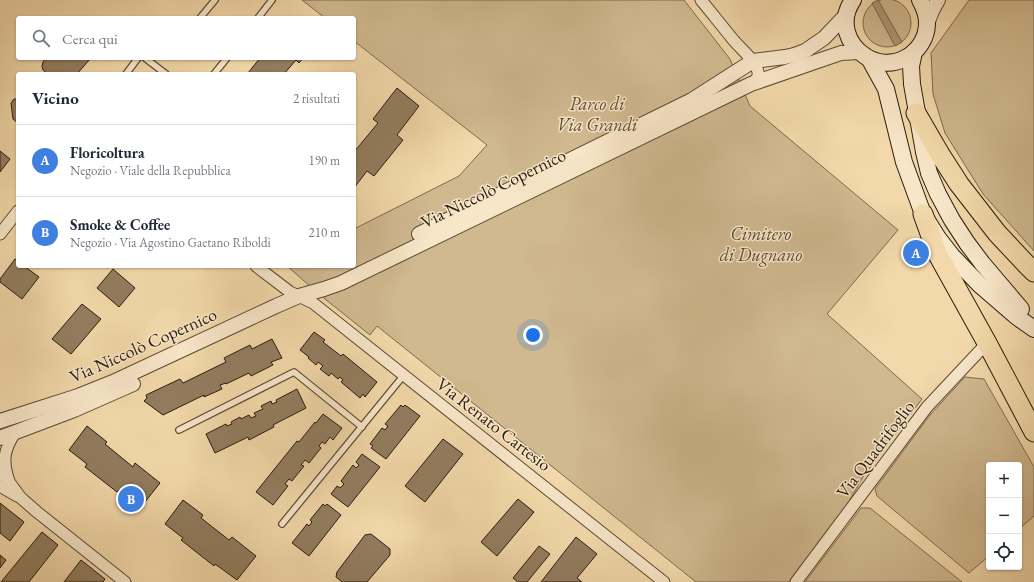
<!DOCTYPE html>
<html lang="it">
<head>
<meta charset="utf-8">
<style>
	:root { --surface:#fff; --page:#f2f2f3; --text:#1f2937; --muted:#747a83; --line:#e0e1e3; --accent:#1a73e8 }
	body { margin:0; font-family:"EB Garamond",serif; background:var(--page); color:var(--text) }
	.controls { position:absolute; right:12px; bottom:12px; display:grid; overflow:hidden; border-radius:4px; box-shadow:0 1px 3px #0004 }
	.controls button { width:36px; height:36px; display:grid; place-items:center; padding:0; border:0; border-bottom:1px solid var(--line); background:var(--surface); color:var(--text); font:20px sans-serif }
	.you { position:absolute; left:533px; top:335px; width:14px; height:14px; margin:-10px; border:3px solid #fff; border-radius:50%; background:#1a73e8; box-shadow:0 0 0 6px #1a73e833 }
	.badge { display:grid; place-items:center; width:26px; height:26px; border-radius:50%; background:var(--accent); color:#fff; font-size:13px; font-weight:700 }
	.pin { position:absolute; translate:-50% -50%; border:2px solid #fff; box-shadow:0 1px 4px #0006 }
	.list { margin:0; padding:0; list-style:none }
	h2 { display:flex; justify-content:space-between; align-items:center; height:52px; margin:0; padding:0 16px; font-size:17px }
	h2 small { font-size:13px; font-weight:400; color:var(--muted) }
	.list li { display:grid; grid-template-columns:26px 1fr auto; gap:12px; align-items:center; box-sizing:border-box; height:72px; padding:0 16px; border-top:1px solid var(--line) }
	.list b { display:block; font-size:15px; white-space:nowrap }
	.list p { margin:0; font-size:13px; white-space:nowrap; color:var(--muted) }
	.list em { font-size:13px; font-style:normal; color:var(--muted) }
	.icon { flex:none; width:22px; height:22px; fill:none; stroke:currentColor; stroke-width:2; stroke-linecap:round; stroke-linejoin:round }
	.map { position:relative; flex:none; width:1034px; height:582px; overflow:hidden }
	.search { position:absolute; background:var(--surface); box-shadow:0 1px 3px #0004; left:16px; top:16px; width:340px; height:44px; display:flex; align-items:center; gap:10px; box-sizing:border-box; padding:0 14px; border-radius:4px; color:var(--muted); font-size:15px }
	.panel { position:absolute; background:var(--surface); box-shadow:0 1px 3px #0004; left:16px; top:72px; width:340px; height:196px; border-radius:4px }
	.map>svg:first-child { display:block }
</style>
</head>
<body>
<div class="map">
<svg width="1034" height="582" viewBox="0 0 1034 582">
	<rect width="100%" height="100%" fill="#f2d8aa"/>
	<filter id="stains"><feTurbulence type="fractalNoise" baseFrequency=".005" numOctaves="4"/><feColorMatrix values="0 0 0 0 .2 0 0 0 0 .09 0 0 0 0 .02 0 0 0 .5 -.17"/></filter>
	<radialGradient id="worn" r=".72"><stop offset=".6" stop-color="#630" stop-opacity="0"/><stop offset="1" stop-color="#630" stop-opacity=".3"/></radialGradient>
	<g fill="#d0b88f" stroke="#7d6a4e">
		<circle cx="887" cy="23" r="24"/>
		<polygon points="302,0 684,0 730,59 750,106 898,230 827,314 922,399 863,477 848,503 789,582 696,582 377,326 370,335 320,295 287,266 354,266 354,229 459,176 487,145 354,41 354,18 325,18"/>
		<polygon points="969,0 1034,0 1034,251 983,194 945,133 933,94 931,53"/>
		<polygon points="965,377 984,379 1034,467 1034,516 1019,529 1019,465 989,465 989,556 969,573 877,496 875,489 930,415"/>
		<polygon points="861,508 870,508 962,582 805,582"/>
	</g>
	<polygon fill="#ae9875" stroke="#79664c" points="878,0 902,42 895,46 872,3"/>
	<g fill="#927d5f" stroke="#2a1b0e">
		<polygon points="46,58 89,58 90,59 77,74 48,74 43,70 42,66 43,62"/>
		<polygon points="260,58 303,58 299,63 296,60 284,74 248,74 248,73"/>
		<polygon points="397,88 419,106 397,135 403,140 374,176 367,171 354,188 354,152 378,123 373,119"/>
		<polygon points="14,99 18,99 18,123 13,119 11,103"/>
		<polygon points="0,151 10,159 0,172"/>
		<polygon points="15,259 18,261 18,266 24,266 39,277 22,299 0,282 0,279"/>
		<polygon points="113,269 135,288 119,307 97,288"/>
		<polygon points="82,304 101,319 71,354 52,339"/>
		<polygon points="314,332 325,340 323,342 341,356 343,354 377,382 365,397 363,394 360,398 341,382 343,380 340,377 338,379 331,373 329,376 320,369 323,366 318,362 316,365 308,358 309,357 300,350"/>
		<polygon points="272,339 282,358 271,362 273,365 251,376 249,373 226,384 226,383 220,385 222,389 204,397 204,395 163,415 144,401 147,398 146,395 180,379 183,383 226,362 224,358 250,345 252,349"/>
		<polygon points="297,389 306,408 273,425 274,427 249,440 248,437 215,453 206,434 226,424 227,426 232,424 231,422 240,417 241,419 249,415 251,418 256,416 254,413 263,409 261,406 271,401 272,404 277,402 276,400"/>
		<polygon points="401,405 403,407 405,405 420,416 386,459 371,448 373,446 370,444 382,428 385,430 388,426 385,424"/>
		<polygon points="323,414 342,428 333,440 330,437 325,444 322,442 319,446 321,448 309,463 305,460 301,465 304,466 292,481 289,479 285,484 288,486 273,505 256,492 297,441 299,442 315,422 316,423"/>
		<polygon points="87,426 107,442 105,444 133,467 135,463 160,483 141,507 119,490 117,492 85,467 87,464 69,450"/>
		<polygon points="443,439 463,454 425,502 405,486"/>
		<polygon points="362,454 380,467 348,507 331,494 337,486 340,488 344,484 341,481 353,465 356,468 359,465 356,462"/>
		<polygon points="518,499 534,512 497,556 481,542"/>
		<polygon points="183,500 203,515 201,518 229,540 232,537 256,556 237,580 215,564 214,566 181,540 183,538 165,524"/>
		<polygon points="0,503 24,522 10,541 0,533"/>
		<polygon points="323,504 325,506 327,504 341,515 309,556 292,543 307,524 309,526 312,522 310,520"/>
		<polygon points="42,532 58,545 29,582 1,582"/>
		<polygon points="371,534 390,549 390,555 367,582 342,582 336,577 337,572 365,535"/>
		<polygon points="576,537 597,554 577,578 582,582 541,582"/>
		<polygon points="539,546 550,554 527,582 518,582 513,578"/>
		<polygon points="0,555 6,560 0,568"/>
		<polygon points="81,560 105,579 103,582 64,582"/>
	</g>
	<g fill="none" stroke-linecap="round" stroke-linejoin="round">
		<defs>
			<g id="service">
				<polyline points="200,18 215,0"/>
				<polyline points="258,18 272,0"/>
				<polyline points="145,58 166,74"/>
				<polyline points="126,74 138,58"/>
				<polyline points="214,74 227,58"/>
				<polyline points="179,430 294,372 362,427"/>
				<polyline points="282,524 404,375"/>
			</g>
			<g id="minor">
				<path d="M701 0C711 12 721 25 731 37 738 47 756 60 758 72 759 78 755 80 751 84"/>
				<polyline points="0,234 18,211"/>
				<polyline points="256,266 290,292 313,303 664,582"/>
				<polyline points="0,473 7,479 21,498 37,512 125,582"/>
				<path d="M9 481C2 462 4 449 15 433"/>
				<polyline points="0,486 17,496"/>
				<polyline points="796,582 927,407 987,343"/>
			</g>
			<g id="tertiary">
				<polyline points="927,24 932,11 938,0"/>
				<polyline points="419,234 692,100 753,61 785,57 794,55 805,51 824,38 846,15"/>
				<polyline points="0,421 78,396 113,382 276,306 299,296 324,289 341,283 751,84 841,53 859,52"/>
				<polyline points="0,438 74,410 133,384"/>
			</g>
			<g id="secondary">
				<path d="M853 0C846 10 844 21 847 32 850 43 856 50 865 56 891 74 927 54 927 23 927 15 924 7 920 0"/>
				<polyline points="914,52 911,66 912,84 924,152 929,173 938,194 952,220 967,243 982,263 1021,309"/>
				<polyline points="870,60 886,89 904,162 923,214 938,238 952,256 980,285 1017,317 1034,329"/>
			</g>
			<g id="trunk">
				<polyline points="916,113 941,156 959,184 997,233 1026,264 1034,272"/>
				<polyline points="923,214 937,253 987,343 1034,432"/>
			</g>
		</defs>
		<use href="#service" stroke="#5c4a35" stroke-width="8"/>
		<use href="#minor" stroke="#5c4a35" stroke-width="13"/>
		<use href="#tertiary" stroke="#5c4a35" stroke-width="16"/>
		<use href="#secondary" stroke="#2a1b0e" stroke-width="18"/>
		<use href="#trunk" stroke="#2a1b0e" stroke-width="21"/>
		<use href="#service" stroke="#f7e6c8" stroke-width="5.5"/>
		<use href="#minor" stroke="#f7e6c8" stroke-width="11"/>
		<use href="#tertiary" stroke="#f7e6c8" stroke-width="14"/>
		<use href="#secondary" stroke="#f7e6c8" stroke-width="16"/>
		<use href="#trunk" stroke="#f2d8aa" stroke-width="19"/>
	</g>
	<g text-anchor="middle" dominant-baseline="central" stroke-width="3" stroke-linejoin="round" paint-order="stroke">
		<g font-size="18" font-style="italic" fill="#5c4a35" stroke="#f7e6c8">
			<text x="597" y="103">Parco di<tspan x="597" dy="21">Via Grandi</tspan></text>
			<text x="761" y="233">Cimitero<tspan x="761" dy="21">di Dugnano</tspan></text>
		</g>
		<g font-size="18" fill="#2a1b0e" stroke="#f7e6c8">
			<text transform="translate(493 188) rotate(-26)">Via Niccolò Copernico</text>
			<text transform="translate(143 345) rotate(-24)">Via Niccolò Copernico</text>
			<text transform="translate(494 424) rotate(38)">Via Renato Cartesio</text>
			<text transform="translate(875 449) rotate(-53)">Via Quadrifoglio</text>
		</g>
	</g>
	<rect width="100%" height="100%" filter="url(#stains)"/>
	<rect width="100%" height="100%" fill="url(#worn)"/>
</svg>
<div class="controls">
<button>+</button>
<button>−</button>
<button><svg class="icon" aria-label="locate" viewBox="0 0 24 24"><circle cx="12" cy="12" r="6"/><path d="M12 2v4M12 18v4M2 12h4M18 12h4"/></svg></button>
</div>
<div class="you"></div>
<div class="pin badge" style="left:916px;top:253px;background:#3f7fe0">A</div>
<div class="pin badge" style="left:131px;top:499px;background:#3f7fe0">B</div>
<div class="search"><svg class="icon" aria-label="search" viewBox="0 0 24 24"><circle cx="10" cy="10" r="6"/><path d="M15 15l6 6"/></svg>Cerca qui</div>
<section class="panel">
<h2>Vicino<small>2 risultati</small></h2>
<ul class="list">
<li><span class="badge" style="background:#3f7fe0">A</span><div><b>Floricoltura</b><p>Negozio · Viale della Repubblica</p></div><em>190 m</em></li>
<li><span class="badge" style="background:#3f7fe0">B</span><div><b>Smoke &amp; Coffee</b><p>Negozio · Via Agostino Gaetano Riboldi</p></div><em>210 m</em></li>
</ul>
</section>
</div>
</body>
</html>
